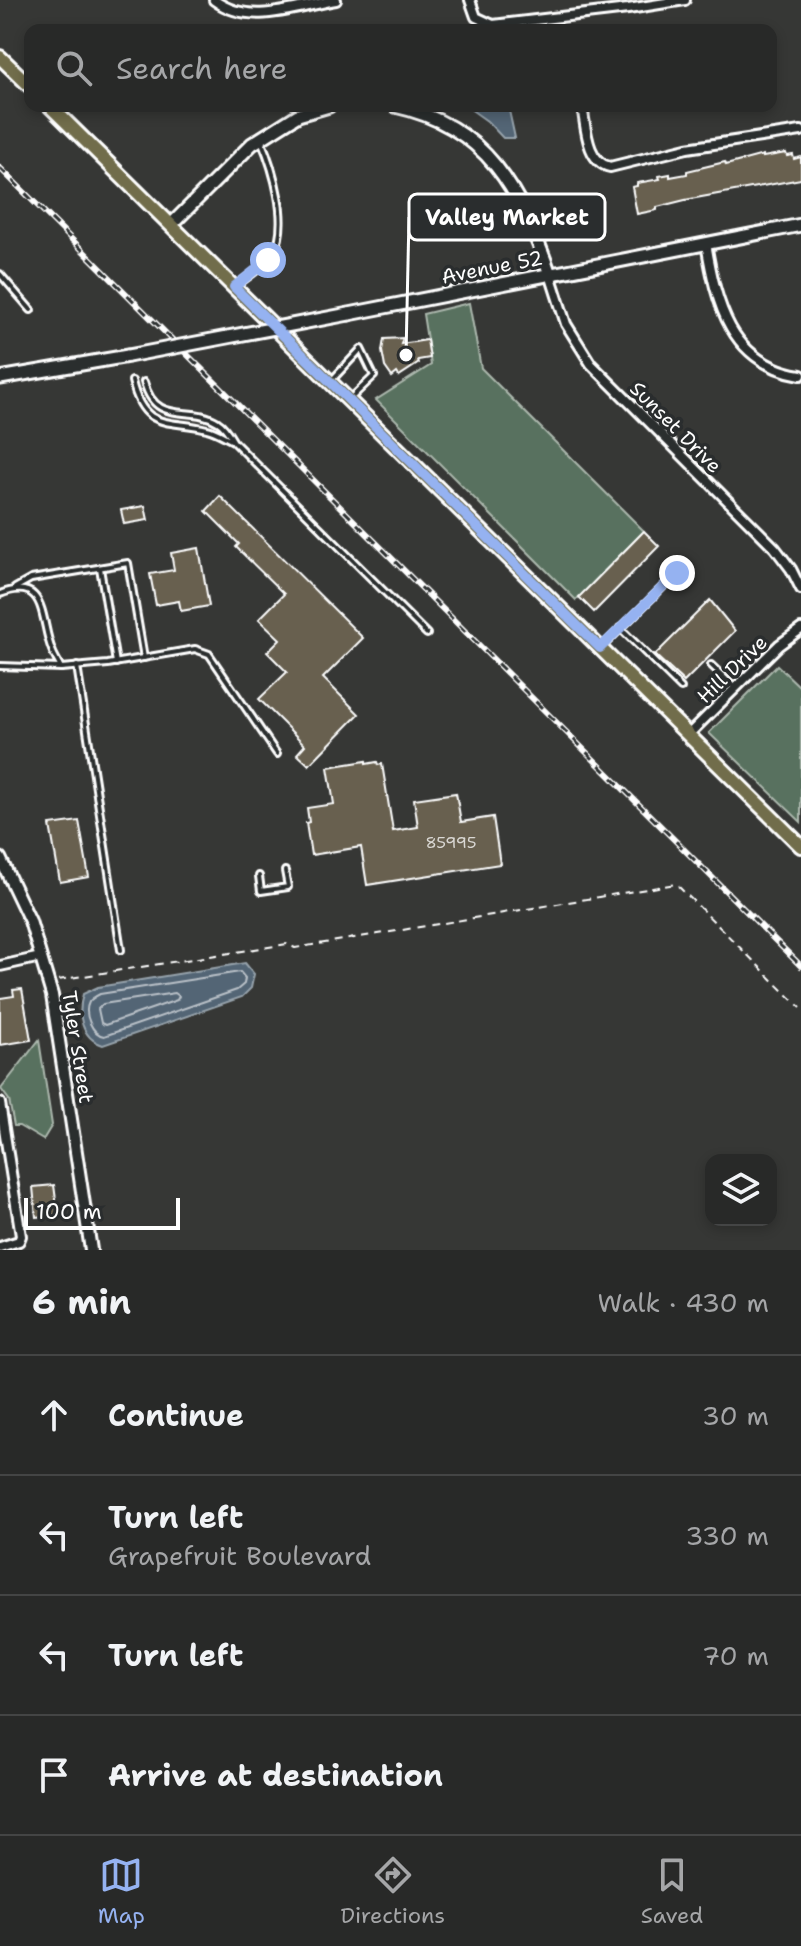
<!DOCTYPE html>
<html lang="en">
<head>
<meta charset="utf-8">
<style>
	:root { --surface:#282928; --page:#343534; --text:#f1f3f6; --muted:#a5a6a8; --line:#444545; --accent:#95b2f1 }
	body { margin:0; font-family:"Shantell Sans",sans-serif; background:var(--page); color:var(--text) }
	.controls { position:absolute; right:24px; bottom:24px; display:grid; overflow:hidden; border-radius:16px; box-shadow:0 4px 12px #0003 }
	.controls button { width:72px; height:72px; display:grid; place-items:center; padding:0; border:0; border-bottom:2px solid var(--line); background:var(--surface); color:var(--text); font:40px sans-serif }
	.scale { position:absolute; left:24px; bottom:20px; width:156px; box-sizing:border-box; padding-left:8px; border:4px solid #fff; border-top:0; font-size:22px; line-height:28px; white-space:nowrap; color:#fff; -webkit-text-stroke:6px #2a2d2e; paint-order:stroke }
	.stop { position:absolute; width:24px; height:24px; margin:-18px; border:6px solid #95b2f1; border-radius:50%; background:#fff }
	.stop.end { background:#95b2f1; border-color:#fff; box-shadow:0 2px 8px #0008 }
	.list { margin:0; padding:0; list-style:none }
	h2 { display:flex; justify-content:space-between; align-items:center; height:104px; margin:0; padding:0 32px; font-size:34px }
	h2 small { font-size:26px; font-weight:400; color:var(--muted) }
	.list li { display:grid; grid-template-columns:52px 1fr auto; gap:24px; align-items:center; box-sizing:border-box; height:120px; padding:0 32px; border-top:2px solid var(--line) }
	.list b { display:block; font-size:30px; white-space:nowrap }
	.list p { margin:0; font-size:26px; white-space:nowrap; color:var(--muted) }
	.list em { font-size:26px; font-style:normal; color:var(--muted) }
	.icon { flex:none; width:44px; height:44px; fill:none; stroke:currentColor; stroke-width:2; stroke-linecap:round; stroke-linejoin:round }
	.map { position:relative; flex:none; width:801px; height:1250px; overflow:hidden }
	.search { position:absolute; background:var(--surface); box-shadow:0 4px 12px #0003; left:24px; right:24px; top:24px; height:88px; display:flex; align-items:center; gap:20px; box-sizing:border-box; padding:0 28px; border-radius:16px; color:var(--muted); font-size:30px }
	.sheet { height:584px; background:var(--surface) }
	nav { display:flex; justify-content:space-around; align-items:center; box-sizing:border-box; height:112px; border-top:2px solid var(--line); background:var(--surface); font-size:22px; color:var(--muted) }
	nav a { display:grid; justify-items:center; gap:4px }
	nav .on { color:var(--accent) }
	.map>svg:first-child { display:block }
</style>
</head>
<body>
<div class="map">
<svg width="801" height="1250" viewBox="0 0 801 1250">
	<rect width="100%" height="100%" fill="#363735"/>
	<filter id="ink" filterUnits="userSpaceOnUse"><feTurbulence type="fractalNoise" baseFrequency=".0125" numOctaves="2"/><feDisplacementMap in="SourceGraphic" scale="16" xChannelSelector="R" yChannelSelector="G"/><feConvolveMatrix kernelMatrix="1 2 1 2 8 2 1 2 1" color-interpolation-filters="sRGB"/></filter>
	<g filter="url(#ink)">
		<g fill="#59715e" stroke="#acb8ae" stroke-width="2">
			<polygon points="469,303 481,368 644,531 576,600 376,400 431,365 423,314"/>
			<polygon points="777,665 801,688 801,822 709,733"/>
			<polygon points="39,1040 52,1125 43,1140 19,1126 14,1126 9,1100 1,1089"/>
		</g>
		<g fill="#526575" stroke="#97a3ac" stroke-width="2">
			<polygon points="466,106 508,106 515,138 503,138 487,121"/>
			<path d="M245 963 254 974 251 988 242 997 103 1045C81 1038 77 1015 83 994L98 987Z"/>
		</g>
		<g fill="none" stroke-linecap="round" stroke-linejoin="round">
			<g stroke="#bac1c8" stroke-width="2">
				<path d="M240 972 245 978 244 984 237 990 104 1036C92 1034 83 1014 89 1002 91 999 96 996 100 994Z"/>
				<polygon points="175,993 179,996 177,1000 105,1025 101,1023 98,1009 103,1004"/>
			</g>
		</g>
		<g fill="#676050" stroke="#fff" stroke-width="2">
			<polygon points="786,153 787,156 793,155 794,159 801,157 801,179 685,200 657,207 657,210 637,214 632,187 637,186 637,183 660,179 659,176 670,174 670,177 687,174 687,171 725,162 726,165 763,155 763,157"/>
			<polygon points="403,338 401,344 427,340 430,358 418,360 419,363 399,376 397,373 392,377 385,367 382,351 384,339"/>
			<polygon points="220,496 363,638 323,678 359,714 309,765 297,754 305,745 259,699 287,672 267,652 280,639 259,619 284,594 236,547 239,544 206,511"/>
			<polygon points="145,506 148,520 124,524 121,510"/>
			<polygon points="644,531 659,546 594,612 579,597"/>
			<polygon points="199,548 209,606 181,611 179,601 156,605 150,574 174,570 171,553"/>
			<polygon points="710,600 735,631 684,682 655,655"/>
			<polygon points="366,761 366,764 377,762 378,765 382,764 393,831 418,827 414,799 456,793 461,822 493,817 500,864 367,885 361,847 311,855 306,823 309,822 307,808 334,804 328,767"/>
			<polygon points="79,821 89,877 60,882 50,825"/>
			<polygon points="22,989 31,1040 0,1045 0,998 14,996 13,990"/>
			<polygon points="54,1185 58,1215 36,1217 33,1187"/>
		</g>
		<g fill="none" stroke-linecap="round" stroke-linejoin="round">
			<defs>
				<g id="service">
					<polyline points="0,274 31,310"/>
					<path d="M236 286C248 276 266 266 274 252 290 223 273 168 261 140"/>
					<path d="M132 381C144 432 169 419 207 429 216 431 223 436 231 440"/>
					<polyline points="331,381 361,349 374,376 350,399"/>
					<path d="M144 382C156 427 191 404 218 422 225 426 230 435 234 442L427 634"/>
					<polyline points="100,568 116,663"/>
					<polyline points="15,588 31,579 128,563 144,658"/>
					<path d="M0 594C48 575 40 621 52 650 54 656 58 662 61 668L0 666"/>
					<polyline points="620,628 681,688"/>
					<polyline points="602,647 677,573"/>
					<polyline points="711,665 735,688"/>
					<polyline points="77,666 121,950"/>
					<polyline points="61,668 108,664 195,649 209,654 277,754"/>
					<polyline points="259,876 261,891 288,887 285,871"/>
				</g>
				<g id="minor">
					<path d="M214 0C250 27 296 7 336 0"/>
					<polyline points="470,0 476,17 493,25 628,9 685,0"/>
					<path d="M582 106C586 126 586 162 610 167L687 148 801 131"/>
					<path d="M706 243C716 303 730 364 801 375"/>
					<polyline points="550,274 566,324 591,364 775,548 791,569 801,589"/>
					<polyline points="688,735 779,645 801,629"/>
					<polyline points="0,966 41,957"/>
					<polyline points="0,1103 21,1236 19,1241 0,1247"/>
				</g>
				<polyline id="tertiary" points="0,858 30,921 52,995 91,1250"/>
				<g id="secondary">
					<path d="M395 106C488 126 520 191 550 274"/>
					<polyline points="171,225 252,144 298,115 329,106"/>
					<polyline points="349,314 801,225"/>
					<polyline points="0,378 128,356"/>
				</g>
				<g id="primary">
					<polyline points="0,57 30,86"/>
					<polyline points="50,106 801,846"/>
				</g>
			</defs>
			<use href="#service" stroke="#fff" stroke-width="10"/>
			<use href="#minor" stroke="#fff" stroke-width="14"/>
			<use href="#tertiary" stroke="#fff" stroke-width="16"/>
			<use href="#secondary" stroke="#fff" stroke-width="17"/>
			<use href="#primary" stroke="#fff" stroke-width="18"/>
			<polyline stroke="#fff" stroke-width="2" stroke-dasharray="8 6" stroke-linecap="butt" points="58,980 287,944 295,948 676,884 801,1008"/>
			<use href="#service" stroke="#2a2d2e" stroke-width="4"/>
			<use href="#minor" stroke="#2a2d2e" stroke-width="8"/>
			<use href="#tertiary" stroke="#2a2d2e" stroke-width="10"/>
			<use href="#secondary" stroke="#2a2d2e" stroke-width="11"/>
			<use href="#primary" stroke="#716d4b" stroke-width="12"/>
			<defs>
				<polyline id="rail" points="0,168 801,966"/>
			</defs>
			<use href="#rail" stroke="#fff" stroke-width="6"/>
			<use href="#rail" stroke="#2a2d2e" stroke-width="3" stroke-dasharray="9" stroke-linecap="butt"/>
			<defs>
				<polyline id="secondary-bridge" points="128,356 349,314"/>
			</defs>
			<use href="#secondary-bridge" stroke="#fff" stroke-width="17" stroke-linecap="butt"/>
			<use href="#secondary-bridge" stroke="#2a2d2e" stroke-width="11"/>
		</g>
	</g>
	<g fill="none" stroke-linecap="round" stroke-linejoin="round" filter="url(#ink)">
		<polyline stroke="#95b2f1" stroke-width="10" points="268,260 234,287 600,648 677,573"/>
	</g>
	<g text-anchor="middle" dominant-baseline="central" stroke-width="7" stroke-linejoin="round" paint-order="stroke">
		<g font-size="16" fill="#d9d7d3">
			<text x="451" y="842">85995</text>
		</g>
		<g font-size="20" fill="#fff" stroke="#2a2d2e">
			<text transform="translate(492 267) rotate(-11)">Avenue 52</text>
			<text transform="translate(676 427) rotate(45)">Sunset Drive</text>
			<text transform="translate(732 669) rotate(-44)">Hill Drive</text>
			<text transform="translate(78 1047) rotate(81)">Tyler Street</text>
		</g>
	</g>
	<path fill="none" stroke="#fff" stroke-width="3" d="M406 355L409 217"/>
	<circle fill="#fff" stroke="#2a2d2e" stroke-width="3" cx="406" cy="355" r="8"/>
	<rect fill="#2a2d2e" stroke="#fff" stroke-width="3" x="409" y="194" width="196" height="46" rx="8"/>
	<g font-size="22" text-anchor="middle" font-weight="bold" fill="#fff">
		<text x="507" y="225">Valley Market</text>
	</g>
</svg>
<div class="controls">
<button><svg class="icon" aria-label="layers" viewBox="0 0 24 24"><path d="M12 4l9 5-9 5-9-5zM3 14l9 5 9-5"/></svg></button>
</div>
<div class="scale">100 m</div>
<div class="stop" style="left:268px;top:260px"></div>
<div class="stop end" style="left:677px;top:573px"></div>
<div class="search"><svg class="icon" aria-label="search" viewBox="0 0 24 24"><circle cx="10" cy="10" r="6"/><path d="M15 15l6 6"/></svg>Search here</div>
</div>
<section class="sheet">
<h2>6 min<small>Walk · 430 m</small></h2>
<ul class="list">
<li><svg class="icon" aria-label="ahead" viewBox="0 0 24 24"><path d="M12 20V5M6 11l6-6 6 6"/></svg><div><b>Continue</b></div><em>30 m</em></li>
<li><svg class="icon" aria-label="left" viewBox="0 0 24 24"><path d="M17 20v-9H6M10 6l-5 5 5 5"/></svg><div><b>Turn left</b><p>Grapefruit Boulevard</p></div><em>330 m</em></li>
<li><svg class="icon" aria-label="left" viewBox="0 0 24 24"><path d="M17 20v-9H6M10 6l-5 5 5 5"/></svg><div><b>Turn left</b></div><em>70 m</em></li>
<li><svg class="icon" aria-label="arrive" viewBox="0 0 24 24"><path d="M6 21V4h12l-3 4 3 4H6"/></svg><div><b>Arrive at destination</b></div></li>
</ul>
</section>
<nav>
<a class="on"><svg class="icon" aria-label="map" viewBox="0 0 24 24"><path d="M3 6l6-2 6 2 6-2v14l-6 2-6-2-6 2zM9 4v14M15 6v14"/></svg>Map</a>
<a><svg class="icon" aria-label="directions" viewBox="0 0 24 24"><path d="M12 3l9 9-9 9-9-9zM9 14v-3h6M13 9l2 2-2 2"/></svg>Directions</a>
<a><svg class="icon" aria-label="saved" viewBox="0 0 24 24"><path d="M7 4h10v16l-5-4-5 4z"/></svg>Saved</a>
</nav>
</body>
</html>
